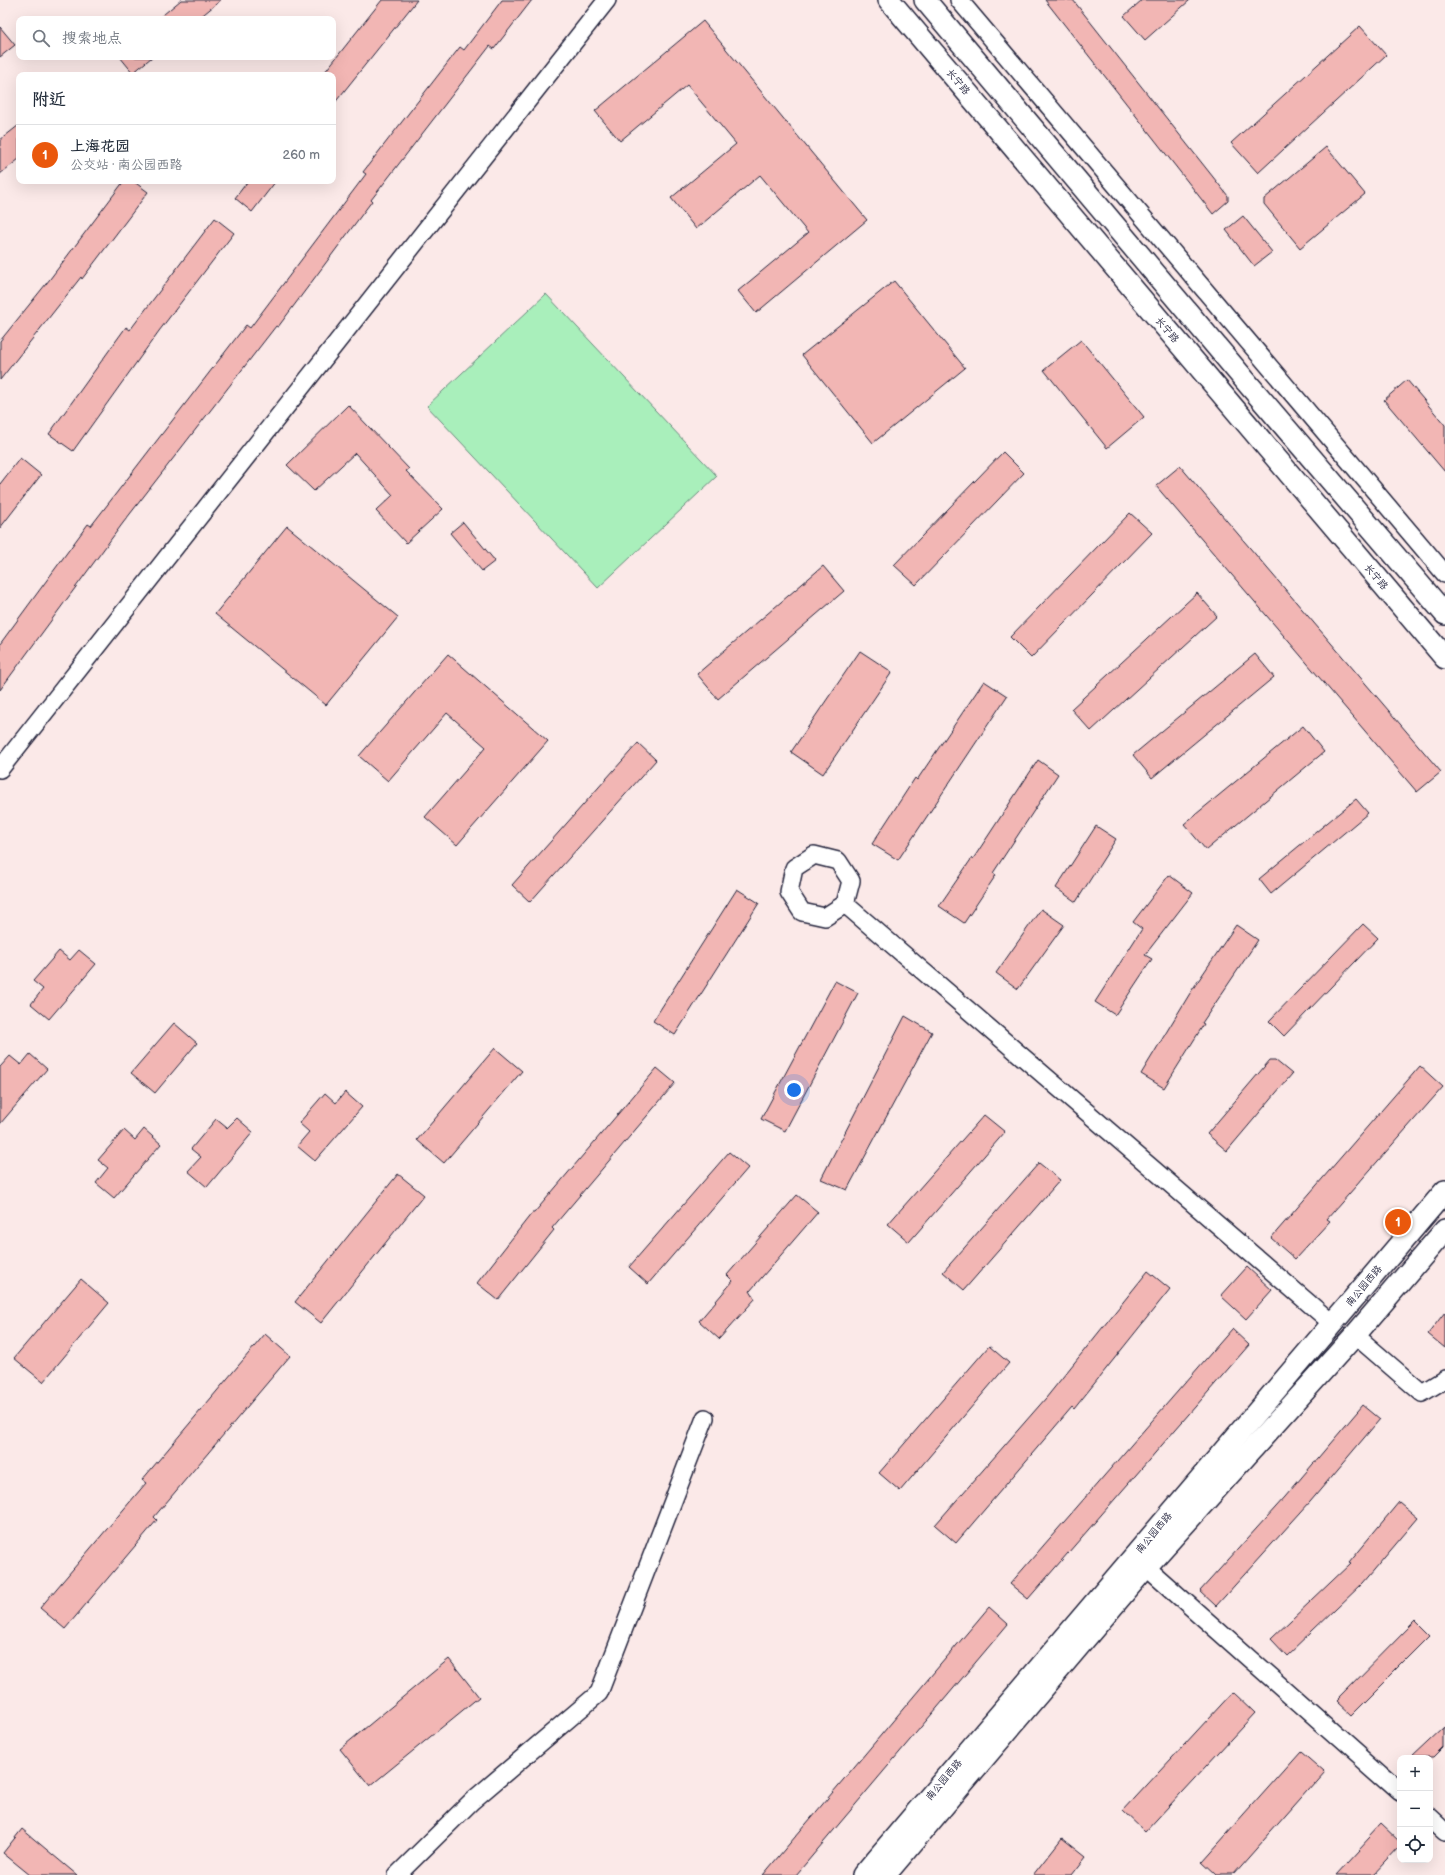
<!DOCTYPE html>
<html lang="zh">
<head>
<meta charset="utf-8">
<style>
	:root { --surface:#fff; --page:#f2f2f3; --text:#1f2937; --muted:#747a83; --line:#e0e1e3; --accent:#ea580c }
	body { margin:0; font-family:"Balsamiq Sans","LXGW WenKai TC",sans-serif; background:var(--page); color:var(--text) }
	.controls { position:absolute; right:12px; bottom:12px; display:grid; overflow:hidden; border-radius:8px; box-shadow:0 4px 16px #0002 }
	.controls button { width:36px; height:36px; display:grid; place-items:center; padding:0; border:0; border-bottom:1px solid var(--line); background:var(--surface); color:var(--text); font:20px sans-serif }
	.you { position:absolute; left:794px; top:1090px; width:14px; height:14px; margin:-10px; border:3px solid #fff; border-radius:50%; background:#1a73e8; box-shadow:0 0 0 6px #1a73e833 }
	.badge { display:grid; place-items:center; width:26px; height:26px; border-radius:50%; background:var(--accent); color:#fff; font-size:13px; font-weight:700 }
	.pin { position:absolute; translate:-50% -50%; border:2px solid #fff; box-shadow:0 1px 4px #0006 }
	.list { margin:0; padding:0; list-style:none }
	h2 { display:flex; justify-content:space-between; align-items:center; height:52px; margin:0; padding:0 16px; font-size:17px }
	h2 small { font-size:13px; font-weight:400; color:var(--muted) }
	.list li { display:grid; grid-template-columns:26px 1fr auto; gap:12px; align-items:center; box-sizing:border-box; height:60px; padding:0 16px; border-top:1px solid var(--line) }
	.list b { display:block; font-size:15px; white-space:nowrap }
	.list p { margin:0; font-size:13px; white-space:nowrap; color:var(--muted) }
	.list em { font-size:13px; font-style:normal; color:var(--muted) }
	.icon { flex:none; width:22px; height:22px; fill:none; stroke:currentColor; stroke-width:2; stroke-linecap:round; stroke-linejoin:round }
	.map { position:relative; flex:none; width:1445px; height:1875px; overflow:hidden }
	.search { position:absolute; background:var(--surface); box-shadow:0 4px 16px #0002; left:16px; top:16px; width:320px; height:44px; display:flex; align-items:center; gap:10px; box-sizing:border-box; padding:0 14px; border-radius:8px; color:var(--muted); font-size:15px }
	.panel { position:absolute; background:var(--surface); box-shadow:0 4px 16px #0002; left:16px; top:72px; width:320px; height:112px; border-radius:8px }
	.map>svg:first-child { display:block }
</style>
</head>
<body>
<div class="map">
<svg width="1445" height="1875" viewBox="0 0 1445 1875">
	<rect width="100%" height="100%" fill="#fbe9e8"/>
	<filter id="ink" filterUnits="userSpaceOnUse"><feTurbulence type="fractalNoise" baseFrequency=".025" numOctaves="2"/><feDisplacementMap in="SourceGraphic" scale="8" xChannelSelector="R" yChannelSelector="G"/><feConvolveMatrix kernelMatrix="1 2 1 2 8 2 1 2 1" color-interpolation-filters="sRGB"/></filter>
	<g filter="url(#ink)">
		<polygon fill="#a9efbb" stroke="#66887b" points="546,294 717,476 598,588 427,406"/>
		<g fill="#f2b6b4" stroke="#22223b">
			<polygon points="181,0 221,0 198,19 158,19"/>
			<polygon points="382,0 417,0 333,105 333,75 326,75 324,73"/>
			<polygon points="502,0 532,0 494,49 490,46 371,200 372,201 278,327 276,326 123,523 0,690 0,644 88,524 91,526 246,325 250,328 366,174 363,172 460,47 464,50"/>
			<polygon points="1045,0 1073,0 1228,196 1228,201 1213,214"/>
			<polygon points="1142,0 1190,0 1145,40 1124,16"/>
			<polygon points="703,21 867,220 756,313 738,291 808,233 760,175 696,229 671,198 736,144 687,85 620,141 595,111"/>
			<polygon points="1360,26 1386,55 1258,173 1231,143"/>
			<polygon points="0,27 15,45 0,57"/>
			<polygon points="120,57 152,57 133,73"/>
			<polygon points="19,125 19,159 0,174 0,140"/>
			<polygon points="1326,147 1365,194 1300,248 1264,204 1264,199"/>
			<polygon points="124,181 133,181 148,192 82,279 81,277 0,380 0,341 50,279"/>
			<polygon points="248,181 276,181 252,212 235,198"/>
			<polygon points="1243,216 1272,252 1254,266 1226,230"/>
			<polygon points="215,218 234,233 159,331 73,451 49,434 126,327 130,330"/>
			<polygon points="894,281 965,368 873,443 802,355"/>
			<polygon points="1081,340 1144,417 1107,448 1044,370"/>
			<polygon points="1407,380 1445,425 1445,472 1384,400"/>
			<polygon points="348,405 409,469 406,471 443,509 406,543 376,511 393,495 355,453 314,491 287,465"/>
			<polygon points="1003,452 1024,473 916,585 894,565"/>
			<polygon points="20,458 41,475 0,528 0,484"/>
			<polygon points="1180,466 1441,772 1417,792 1156,486"/>
			<polygon points="1130,513 1152,533 1031,658 1010,637"/>
			<polygon points="463,522 495,561 482,571 450,533"/>
			<polygon points="287,526 398,617 326,705 215,614"/>
			<polygon points="823,566 844,591 718,699 697,674"/>
			<polygon points="1197,593 1217,616 1091,731 1071,709"/>
			<polygon points="860,651 892,672 823,774 791,752"/>
			<polygon points="448,654 548,741 457,845 425,817 486,747 447,713 388,781 359,756"/>
			<polygon points="1255,654 1274,677 1152,778 1133,755"/>
			<polygon points="984,681 1007,696 898,860 872,844 915,778 917,780"/>
			<polygon points="1303,726 1324,752 1206,850 1184,824"/>
			<polygon points="638,743 656,760 530,902 512,885"/>
			<polygon points="1038,760 1058,774 993,873 996,875 964,923 939,906 972,858 973,859"/>
			<polygon points="1356,799 1368,813 1271,894 1259,879"/>
			<polygon points="1096,826 1116,839 1076,902 1056,888"/>
			<polygon points="1169,875 1193,893 1145,955 1152,959 1115,1015 1095,1002 1142,929 1133,922"/>
			<polygon points="737,889 759,903 675,1035 653,1021"/>
			<polygon points="1041,909 1064,925 1018,989 996,973"/>
			<polygon points="1363,924 1378,938 1284,1036 1269,1021"/>
			<polygon points="1236,925 1258,940 1202,1023 1204,1024 1164,1088 1141,1074 1192,990"/>
			<polygon points="79,950 96,964 49,1019 31,1004 43,989 33,981 59,951 70,960"/>
			<polygon points="835,981 858,993 785,1131 761,1119"/>
			<polygon points="905,1016 932,1032 847,1190 821,1179"/>
			<polygon points="174,1023 197,1043 155,1093 131,1073"/>
			<polygon points="495,1048 522,1071 444,1163 417,1140"/>
			<polygon points="30,1054 47,1069 0,1124 0,1067 10,1056 21,1065"/>
			<polygon points="1270,1060 1275,1060 1292,1074 1227,1151 1207,1134"/>
			<polygon points="1420,1066 1443,1087 1327,1219 1330,1221 1295,1259 1271,1238"/>
			<polygon points="657,1068 675,1083 552,1228 554,1230 498,1300 477,1283 532,1213 534,1213"/>
			<polygon points="345,1092 362,1107 315,1161 297,1146 309,1132 299,1123 325,1093 336,1103"/>
			<polygon points="984,1115 1005,1132 909,1242 888,1224"/>
			<polygon points="237,1118 253,1132 207,1187 188,1171 201,1157 191,1149 216,1119 227,1128"/>
			<polygon points="144,1129 161,1144 114,1198 96,1183 108,1168 98,1160 124,1130 135,1140"/>
			<polygon points="729,1152 748,1168 648,1284 629,1267"/>
			<polygon points="1039,1163 1060,1180 964,1290 943,1272"/>
			<polygon points="398,1174 424,1195 321,1323 295,1302"/>
			<polygon points="797,1195 818,1212 750,1291 755,1299 719,1339 699,1321 733,1281 727,1275"/>
			<polygon points="1247,1267 1272,1290 1246,1319 1221,1296"/>
			<polygon points="1148,1271 1170,1289 1074,1409 1072,1407 956,1543 935,1525 1046,1398"/>
			<polygon points="81,1279 109,1303 43,1382 14,1358"/>
			<polygon points="1445,1312 1445,1348 1428,1334"/>
			<polygon points="1232,1329 1249,1345 1028,1599 1010,1584"/>
			<polygon points="265,1334 290,1356 154,1517 157,1520 65,1629 40,1608 146,1483 142,1480"/>
			<polygon points="989,1346 1009,1363 900,1491 879,1473"/>
			<polygon points="1363,1405 1380,1419 1310,1502 1216,1606 1200,1591 1285,1497"/>
			<polygon points="1399,1502 1418,1518 1362,1584 1287,1656 1271,1639 1351,1563 1349,1562"/>
			<polygon points="989,1607 1008,1624 796,1875 763,1875"/>
			<polygon points="1415,1621 1430,1636 1351,1715 1336,1701"/>
			<polygon points="449,1659 479,1697 370,1786 340,1749"/>
			<polygon points="1233,1692 1255,1713 1145,1832 1123,1811"/>
			<polygon points="1445,1727 1445,1748 1435,1758 1412,1758"/>
			<polygon points="1301,1751 1324,1771 1232,1875 1216,1875 1202,1862"/>
			<polygon points="1382,1825 1400,1842 1400,1845 1372,1875 1336,1875"/>
			<polygon points="22,1829 77,1875 30,1875 3,1853"/>
			<polygon points="1062,1838 1086,1857 1072,1875 1033,1875"/>
		</g>
		<g fill="none" stroke-linecap="round" stroke-linejoin="round">
			<defs>
				<g id="minor">
					<polyline points="959,0 1445,574"/>
					<polyline points="0,769 607,0"/>
					<polygon points="814,855 838,861 851,881 845,904 825,917 802,912 789,892 794,868"/>
					<polyline points="845,904 1333,1324"/>
					<polyline points="1355,1335 1422,1393 1445,1379"/>
					<polyline points="1146,1567 1400,1792"/>
					<polyline points="1430,1818 1445,1832"/>
					<polyline points="397,1875 472,1801 599,1693 705,1418"/>
				</g>
				<g id="major">
					<polyline points="889,0 1445,658"/>
					<polyline points="925,0 1249,385 1445,614"/>
					<polyline points="863,1875 1445,1191"/>
					<polyline points="885,1875 1146,1567 1355,1335 1445,1230"/>
				</g>
			</defs>
			<use href="#minor" stroke="#22223b" stroke-width="20"/>
			<use href="#major" stroke="#22223b" stroke-width="24"/>
			<use href="#minor" stroke="#fff" stroke-width="17"/>
			<use href="#major" stroke="#fff" stroke-width="21"/>
		</g>
	</g>
	<g text-anchor="middle" dominant-baseline="central" stroke-width="3.5" stroke-linejoin="round" paint-order="stroke">
		<g font-size="10" fill="#22223b" stroke="#fff">
			<text transform="translate(958 82) rotate(50)">长宁路</text>
			<text transform="translate(1167 330) rotate(50)">长宁路</text>
			<text transform="translate(1376 577) rotate(50)">长宁路</text>
			<text transform="translate(1364 1286) rotate(-50)">南公园西路</text>
			<text transform="translate(1154 1533) rotate(-50)">南公园西路</text>
			<text transform="translate(944 1780) rotate(-50)">南公园西路</text>
		</g>
	</g>
</svg>
<div class="controls">
<button>+</button>
<button>−</button>
<button><svg class="icon" aria-label="locate" viewBox="0 0 24 24"><circle cx="12" cy="12" r="6"/><path d="M12 2v4M12 18v4M2 12h4M18 12h4"/></svg></button>
</div>
<div class="you"></div>
<div class="pin badge" style="left:1398px;top:1222px">1</div>
<div class="search"><svg class="icon" aria-label="search" viewBox="0 0 24 24"><circle cx="10" cy="10" r="6"/><path d="M15 15l6 6"/></svg>搜索地点</div>
<section class="panel">
<h2>附近<small></small></h2>
<ul class="list">
<li><span class="badge">1</span><div><b>上海花园</b><p>公交站 · 南公园西路</p></div><em>260 m</em></li>
</ul>
</section>
</div>
</body>
</html>
